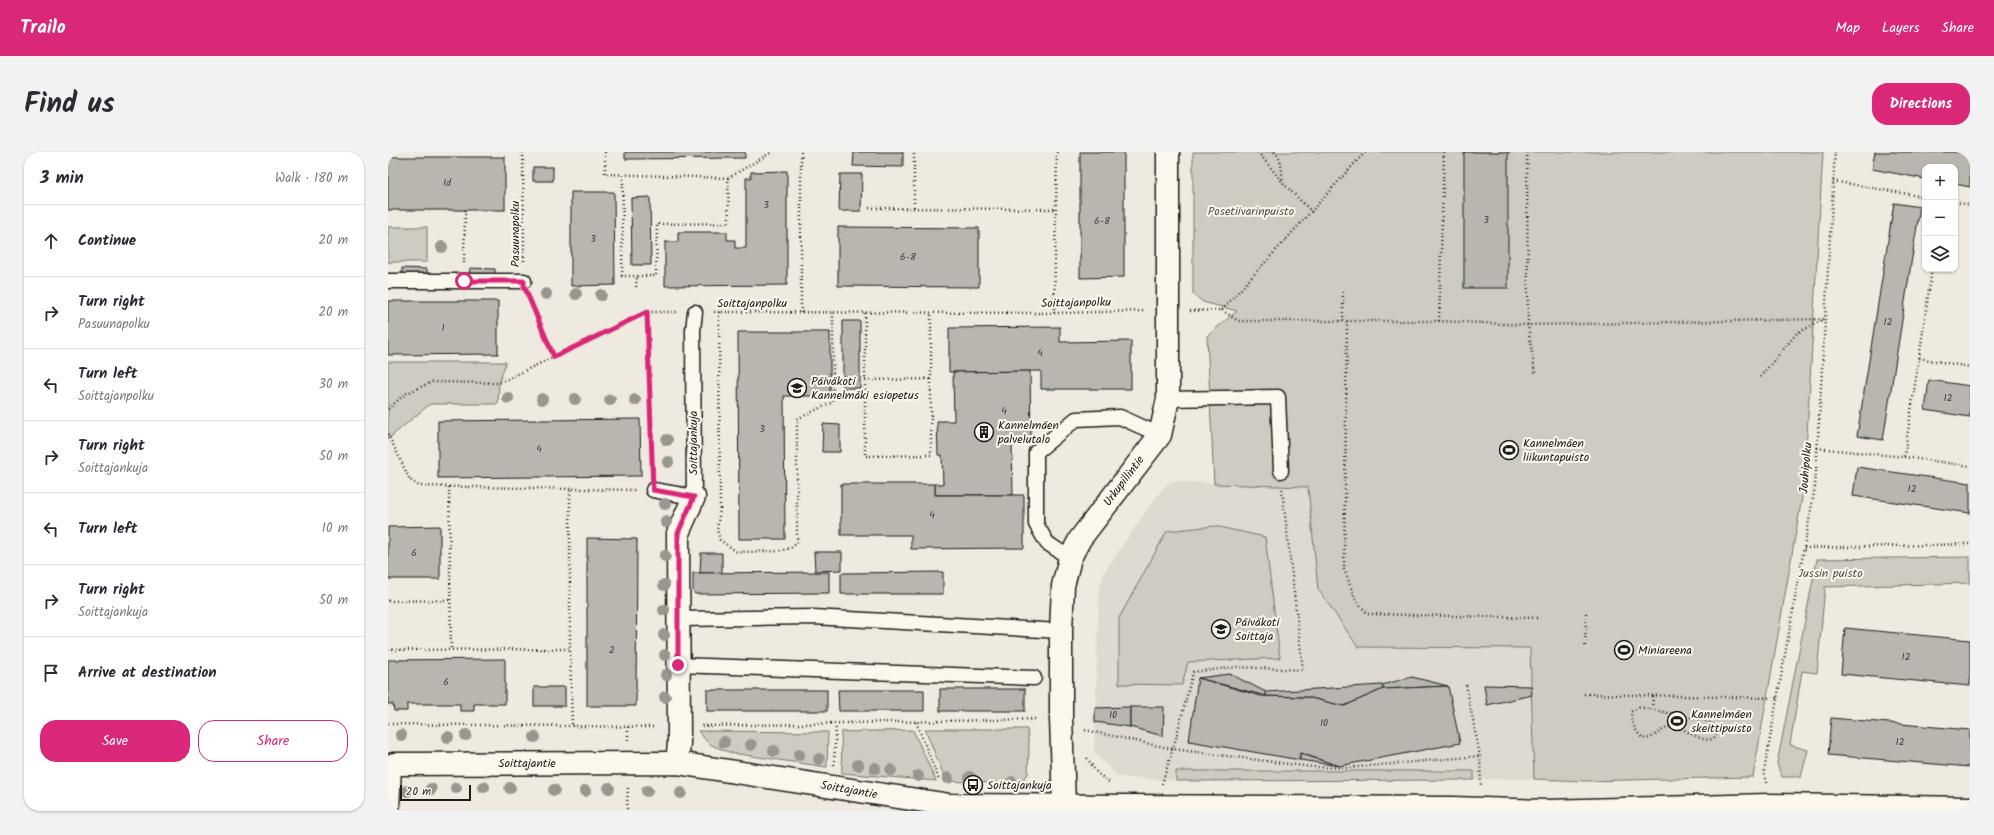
<!DOCTYPE html>
<html lang="en">
<head>
<meta charset="utf-8">
<style>
	:root { --surface:#fff; --page:#f2f2f3; --text:#2b2b33; --muted:#7c7c81; --line:#e1e1e2; --accent:#db2777 }
	body { margin:0; font-family:Kalam,sans-serif; background:var(--page); color:var(--text) }
	.controls { position:absolute; right:12px; top:12px; display:grid; overflow:hidden; border-radius:8px; box-shadow:0 1px 3px #0004 }
	.controls button { width:36px; height:36px; display:grid; place-items:center; padding:0; border:0; border-bottom:1px solid var(--line); background:var(--surface); color:var(--text); font:20px sans-serif }
	.scale { position:absolute; left:12px; bottom:10px; width:71px; box-sizing:border-box; padding-left:4px; border:2px solid #1c1c1c; border-top:0; font-size:11px; line-height:14px; white-space:nowrap; color:#1c1c1c; -webkit-text-stroke:3px #fbf7ec; paint-order:stroke }
	.stop { position:absolute; width:12px; height:12px; margin:-9px; border:3px solid #db2777; border-radius:50%; background:#fff }
	.stop.end { background:#db2777; border-color:#fff; box-shadow:0 1px 4px #0008 }
	.list { margin:0; padding:0; list-style:none }
	h2 { display:flex; justify-content:space-between; align-items:center; height:52px; margin:0; padding:0 16px; font-size:17px }
	h2 small { font-size:13px; font-weight:400; color:var(--muted) }
	.list li { display:grid; grid-template-columns:26px 1fr auto; gap:12px; align-items:center; box-sizing:border-box; height:72px; padding:0 16px; border-top:1px solid var(--line) }
	.list b { display:block; font-size:15px; white-space:nowrap }
	.list p { margin:0; font-size:13px; white-space:nowrap; color:var(--muted) }
	.list em { font-size:13px; font-style:normal; color:var(--muted) }
	.actions { display:flex; gap:8px; padding:12px 16px }
	.actions a { flex:1; padding:9px 0; border:1px solid var(--accent); border-radius:16px; text-align:center; font-size:14px; color:var(--accent) }
	.actions .main { background:var(--accent); color:#fff }
	.icon { flex:none; width:22px; height:22px; fill:none; stroke:currentColor; stroke-width:2; stroke-linecap:round; stroke-linejoin:round }
	.map { position:relative; flex:none; width:1582px; height:659px; overflow:hidden; border-radius:16px }
	header { display:flex; align-items:center; gap:24px; box-sizing:border-box; height:56px; padding:0 20px; background:var(--accent); color:#fff }
	header strong { font-size:19px }
	nav { display:flex; gap:22px; margin-inline-start:auto; font-size:14px }
	.intro { display:flex; align-items:center; justify-content:space-between; box-sizing:border-box; height:96px; padding:0 24px }
	h1 { margin:0; font-size:28px }
	.button { padding:10px 18px; border-radius:16px; background:var(--accent); color:#fff; font-size:14px; font-weight:700 }
	main { display:flex; gap:24px; padding:0 24px }
	aside { flex:1; background:var(--surface); border-radius:16px; box-shadow:0 1px 3px #0004 }
	.map>svg:first-child { display:block }
</style>
</head>
<body>
<header>
<strong>Trailo</strong>
<nav><a>Map</a><a>Layers</a><a>Share</a></nav>
</header>
<div class="intro"><h1>Find us</h1><a class="button">Directions</a></div>
<main>
<aside>
<h2>3 min<small>Walk · 180 m</small></h2>
<ul class="list">
<li><svg class="icon" aria-label="ahead" viewBox="0 0 24 24"><path d="M12 20V5M6 11l6-6 6 6"/></svg><div><b>Continue</b></div><em>20 m</em></li>
<li><svg class="icon" aria-label="right" viewBox="0 0 24 24"><path d="M7 20v-9h11M14 6l5 5-5 5"/></svg><div><b>Turn right</b><p>Pasuunapolku</p></div><em>20 m</em></li>
<li><svg class="icon" aria-label="left" viewBox="0 0 24 24"><path d="M17 20v-9H6M10 6l-5 5 5 5"/></svg><div><b>Turn left</b><p>Soittajanpolku</p></div><em>30 m</em></li>
<li><svg class="icon" aria-label="right" viewBox="0 0 24 24"><path d="M7 20v-9h11M14 6l5 5-5 5"/></svg><div><b>Turn right</b><p>Soittajankuja</p></div><em>50 m</em></li>
<li><svg class="icon" aria-label="left" viewBox="0 0 24 24"><path d="M17 20v-9H6M10 6l-5 5 5 5"/></svg><div><b>Turn left</b></div><em>10 m</em></li>
<li><svg class="icon" aria-label="right" viewBox="0 0 24 24"><path d="M7 20v-9h11M14 6l5 5-5 5"/></svg><div><b>Turn right</b><p>Soittajankuja</p></div><em>50 m</em></li>
<li><svg class="icon" aria-label="arrive" viewBox="0 0 24 24"><path d="M6 21V4h12l-3 4 3 4H6"/></svg><div><b>Arrive at destination</b></div></li>
</ul>
<div class="actions"><a class="main">Save</a><a>Share</a></div>
</aside>
<div class="map">
<svg width="1582" height="659" viewBox="0 0 1582 659">
	<rect width="100%" height="100%" fill="#eeeadf"/>
	<filter id="ink" filterUnits="userSpaceOnUse"><feTurbulence type="fractalNoise" baseFrequency=".025" numOctaves="2"/><feDisplacementMap in="SourceGraphic" scale="8" xChannelSelector="R" yChannelSelector="G"/><feConvolveMatrix kernelMatrix="1 2 1 2 8 2 1 2 1" color-interpolation-filters="sRGB"/></filter>
	<g filter="url(#ink)">
		<polygon fill="#dedad1" points="782,329 920,335 930,437 970,495 1142,496 1146,627 788,629 730,625 706,600 711,438 716,420 768,345"/>
		<g fill="#ceccc2" stroke="#75746f">
			<polygon points="805,0 1435,0 1416,334 1365,625 1198,629 1146,627 1142,496 970,495 930,437 920,335 826,332 819,184 849,159 815,150 805,142"/>
			<rect x="0" y="75" width="39" height="35"/>
			<polygon points="0,210 118,210 111,231 110,252 42,252 0,287"/>
			<polygon points="827,374 877,385 892,506 800,510 794,533 731,532 731,466 779,379"/>
			<polygon points="1582,405 1582,431 1437,435 1429,521 1414,519 1402,593 1420,598 1413,625 1394,625 1389,612 1429,407"/>
			<polygon points="537,577 639,577 641,596 640,622 631,632 558,629"/>
			<polygon points="525,578 548,629 454,621 453,580"/>
			<polygon points="310,579 440,580 439,615 343,601 321,592"/>
			<polygon points="788,619 1086,619 1086,628 788,629"/>
		</g>
		<g fill="#b9b6af" stroke="#1c1c1c">
			<polygon points="237,0 357,0 357,6 237,7"/>
			<polygon points="466,0 515,0 515,15 465,14"/>
			<polygon points="692,0 736,0 736,125 692,126"/>
			<rect x="1076" y="0" width="44" height="136"/>
			<polygon points="1487,0 1582,0 1582,35 1567,32 1567,15 1537,15 1537,27 1484,17"/>
			<rect x="0" y="5" width="117" height="53"/>
			<rect x="145" y="15" width="20" height="14"/>
			<polygon points="399,19 399,133 277,134 277,90 290,90 290,80 339,80 339,88 347,88 347,96 358,96 358,26 363,26 363,20"/>
			<polygon points="452,22 474,22 473,59 451,59"/>
			<polygon points="183,40 226,40 227,133 183,134"/>
			<polygon points="262,45 263,113 244,113 243,46"/>
			<polygon points="1506,51 1532,55 1495,288 1469,284"/>
			<polygon points="450,75 591,76 591,135 450,134"/>
			<polygon points="14,116 39,117 39,123 14,122"/>
			<polygon points="82,116 107,117 107,123 81,123"/>
			<polygon points="0,149 110,149 110,202 0,203"/>
			<rect x="455" y="169" width="17" height="67"/>
			<polygon points="672,175 672,190 743,189 743,237 653,237 653,219 561,220 561,176"/>
			<polygon points="350,180 442,180 442,244 396,244 397,387 351,387"/>
			<polygon points="642,219 643,290 624,291 625,343 547,343 547,332 555,332 554,303 550,303 549,269 566,269 565,220"/>
			<polygon points="1541,228 1582,234 1582,265 1537,258"/>
			<polygon points="252,267 253,324 50,326 50,269"/>
			<polygon points="435,272 452,273 452,300 434,300"/>
			<polygon points="1469,315 1582,331 1582,361 1465,344"/>
			<polygon points="453,332 547,332 547,343 636,343 636,396 523,397 523,383 453,383"/>
			<polygon points="52,374 52,427 0,427 0,375"/>
			<polygon points="199,386 249,387 248,554 199,554"/>
			<polygon points="426,400 454,400 454,418 427,419"/>
			<polygon points="313,401 334,401 334,421 312,421"/>
			<polygon points="441,420 441,441 307,442 305,439 305,421"/>
			<polygon points="555,420 555,442 453,442 453,421"/>
			<polygon points="1457,476 1582,488 1582,534 1453,522"/>
			<polygon points="117,507 117,552 86,552 86,559 72,559 72,552 19,552 19,559 6,559 5,552 0,552 0,508"/>
			<polygon points="842,522 878,540 878,544 810,526"/>
			<polygon points="1024,525 1060,534 995,537 994,533"/>
			<polygon points="810,526 873,544 919,545 956,554 995,537 1060,534 1072,591 951,614 912,601 912,608 801,589"/>
			<polygon points="994,533 995,537 956,554 919,545 878,544 878,540"/>
			<polygon points="1096,533 1143,534 1144,543 1099,553"/>
			<rect x="146" y="535" width="31" height="19"/>
			<rect x="552" y="537" width="85" height="22"/>
			<rect x="319" y="538" width="120" height="21"/>
			<polygon points="450,538 536,538 536,559 451,559"/>
			<polygon points="742,555 742,575 707,570 707,556"/>
			<polygon points="742,555 776,555 775,584 742,575"/>
			<polygon points="1443,566 1582,578 1582,615 1440,603"/>
			<polygon points="912,601 923,605 951,614 912,608"/>
		</g>
		<g fill="none" stroke-linecap="round" stroke-linejoin="round">
			<defs>
				<g id="lane">
					<polyline points="0,129 136,129"/>
					<polyline points="780,247 890,245 893,319"/>
					<polyline points="265,338 306,345 305,178 307,160"/>
					<polyline points="682,406 659,391 648,372 648,300 688,267 732,265 772,283"/>
					<polyline points="290,467 425,465 673,479"/>
					<polyline points="290,513 646,526"/>
					<polyline points="4,659 6,612"/>
				</g>
				<g id="street">
					<polyline points="289,611 291,591 290,381 306,345"/>
					<polyline points="676,653 673,566 673,479 675,434 682,406 692,387 772,283 780,247 780,0"/>
				</g>
				<polyline id="secondary" points="0,615 6,612 289,611 562,653 1064,656 1158,659 1380,653 1582,656"/>
			</defs>
			<use href="#lane" stroke="#1c1c1c" stroke-width="17"/>
			<use href="#street" stroke="#1c1c1c" stroke-width="25"/>
			<use href="#secondary" stroke="#1c1c1c" stroke-width="25"/>
			<g stroke="#1c1c1c" stroke-width="2.5" stroke-dasharray="1 3" stroke-linecap="butt">
				<polyline points="135,0 136,109"/>
				<polyline points="217,0 217,22 340,26 341,71 269,72 268,124 234,124 235,22"/>
				<polyline points="870,0 896,32 924,60"/>
				<path d="M886 0C895 5 893 21 895 30"/>
				<polyline points="1139,0 1140,173 1147,222"/>
				<polyline points="340,26 384,0"/>
				<polyline points="1445,29 1537,45"/>
				<polyline points="1567,50 1582,53"/>
				<polyline points="526,55 526,0"/>
				<polyline points="481,56 668,57"/>
				<polyline points="76,111 77,58"/>
				<polyline points="248,135 249,124"/>
				<polyline points="142,147 166,205"/>
				<polyline points="834,158 850,169 1051,169 1140,173 1437,167"/>
				<polyline points="802,159 834,158 977,0"/>
				<polyline points="259,160 265,319"/>
				<polyline points="326,160 666,161 757,159"/>
				<polyline points="331,160 332,357 329,378 332,388 349,400 391,399 403,396 409,391 409,267 445,250 445,161"/>
				<polyline points="413,161 413,0"/>
				<polyline points="477,161 477,304 543,303 543,161"/>
				<polyline points="666,161 669,0"/>
				<polyline points="955,169 955,138"/>
				<polyline points="959,169 956,417 968,449 980,462 1151,466"/>
				<polyline points="1051,169 1056,0"/>
				<polyline points="1531,206 1544,117"/>
				<polyline points="1372,225 1409,181 1435,168"/>
				<polyline points="477,228 543,227"/>
				<polyline points="0,257 17,242 44,230 111,231 259,160 289,160"/>
				<polyline points="0,282 22,328 31,334 247,338"/>
				<polyline points="1429,296 1516,305 1531,206 1582,215"/>
				<polyline points="1516,305 1582,314"/>
				<polyline points="61,335 63,498"/>
				<polyline points="182,338 182,497"/>
				<polyline points="1416,396 1582,392"/>
				<polyline points="0,449 62,448"/>
				<polyline points="1197,494 1198,460"/>
				<polyline points="0,498 182,497 184,574"/>
				<polyline points="1078,533 1092,604 1093,634"/>
				<polyline points="1196,542 1389,546"/>
				<path d="M1251 555 1316 568 1328 574 1330 579 1326 586C1312 593 1297 573 1283 575 1272 576 1266 589 1254 586 1248 580 1241 567 1244 559Z"/>
				<polyline points="1264,557 1265,544"/>
				<polyline points="528,570 551,628"/>
				<polyline points="0,572 267,575"/>
				<polyline points="314,574 649,567"/>
				<polyline points="240,575 240,589"/>
				<polyline points="697,578 785,597 924,615 959,616 1092,604"/>
				<polyline points="699,606 709,621 721,630"/>
				<polyline points="446,613 448,572"/>
				<polyline points="1379,631 1376,620 1427,335 1447,0"/>
				<polyline points="774,632 788,586 805,520 849,515 915,518 894,337"/>
				<polyline points="239,657 240,634"/>
			</g>
			<use href="#lane" stroke="#fbf7ec" stroke-width="14"/>
			<use href="#street" stroke="#fbf7ec" stroke-width="22"/>
			<use href="#secondary" stroke="#fbf7ec" stroke-width="22"/>
		</g>
		<g fill="#98968f">
			<circle cx="54" cy="95" r="6"/>
			<circle cx="158" cy="142" r="6"/>
			<circle cx="188" cy="142" r="6"/>
			<circle cx="213" cy="143" r="6"/>
			<circle cx="120" cy="246" r="6"/>
			<circle cx="154" cy="247" r="6"/>
			<circle cx="187" cy="247" r="6"/>
			<circle cx="222" cy="248" r="6"/>
			<circle cx="247" cy="248" r="6"/>
			<circle cx="279" cy="288" r="6"/>
			<circle cx="280" cy="310" r="6"/>
			<circle cx="277" cy="352" r="6"/>
			<circle cx="278" cy="370" r="6"/>
			<circle cx="277" cy="404" r="6"/>
			<circle cx="276" cy="433" r="6"/>
			<circle cx="276" cy="458" r="6"/>
			<circle cx="276" cy="483" r="6"/>
			<circle cx="277" cy="503" r="6"/>
			<circle cx="278" cy="523" r="6"/>
			<circle cx="277" cy="545" r="6"/>
			<circle cx="13" cy="583" r="6"/>
			<circle cx="78" cy="583" r="6"/>
			<circle cx="60" cy="585" r="6"/>
			<circle cx="147" cy="585" r="6"/>
			<circle cx="336" cy="590" r="6"/>
			<circle cx="363" cy="593" r="6"/>
			<circle cx="386" cy="599" r="6"/>
			<circle cx="411" cy="603" r="6"/>
			<circle cx="431" cy="607" r="6"/>
			<circle cx="470" cy="613" r="6"/>
			<circle cx="487" cy="616" r="6"/>
			<circle cx="503" cy="618" r="6"/>
			<circle cx="530" cy="624" r="6"/>
			<circle cx="582" cy="625" r="6"/>
			<circle cx="560" cy="626" r="6"/>
			<circle cx="624" cy="630" r="6"/>
			<circle cx="96" cy="635" r="6"/>
			<circle cx="68" cy="636" r="6"/>
			<circle cx="122" cy="636" r="6"/>
			<circle cx="221" cy="636" r="6"/>
			<circle cx="43" cy="637" r="6"/>
			<circle cx="166" cy="638" r="6"/>
			<circle cx="19" cy="639" r="6"/>
			<circle cx="197" cy="639" r="6"/>
			<circle cx="259" cy="639" r="6"/>
			<circle cx="293" cy="641" r="6"/>
		</g>
	</g>
	<g fill="none" stroke-linecap="round" stroke-linejoin="round" filter="url(#ink)">
		<polyline stroke="#db2777" stroke-width="5" points="76,129 136,129 136,134 166,205 259,160 265,338 306,345 290,381 290,513"/>
	</g>
	<defs>
		<symbol id="school-ring" viewBox="-11 -11 22 22"><circle r="9.5" fill="#fbf7ec" stroke="#1c1c1c" stroke-width="1.5"/><path d="M0-5L7-2L0 1L-7-2ZM-4 1L0 2.5L4 1V4Q0 6-4 4Z" fill="#1c1c1c"/></symbol>
		<symbol id="building-ring" viewBox="-11 -11 22 22"><circle r="9.5" fill="#fbf7ec" stroke="#1c1c1c" stroke-width="1.5"/><path d="M-4-6H4V6H1V3H-1V6H-4ZM-2.5-4.3h1.7v1.8h-1.7ZM.8-4.3h1.7v1.8H.8ZM-2.5-1h1.7V.8h-1.7ZM.8-1h1.7V.8H.8Z" fill="#1c1c1c"/></symbol>
		<symbol id="stadium-ring" viewBox="-11 -11 22 22"><circle r="9.5" fill="#fbf7ec" stroke="#1c1c1c" stroke-width="1.5"/><path d="M0-5a6.5 5 0 1 0 0 10a6.5 5 0 1 0 0-10ZM-3.5-1.8h7v3.6h-7Z" fill="#1c1c1c"/></symbol>
		<symbol id="bus-ring" viewBox="-11 -11 22 22"><circle r="9.5" fill="#fbf7ec" stroke="#1c1c1c" stroke-width="1.5"/><path d="M-5-6H5V4H4V6H2V4H-2V6H-4V4H-5ZM-3.5-4V0h7V-4ZM-3.5 1.2v1.5H-2V1.2ZM2 1.2v1.5H3.5V1.2Z" fill="#1c1c1c"/></symbol>
	</defs>
	<g fill-rule="evenodd">
		<use href="#school-ring" x="398" y="225" width="22" height="22"/>
		<use href="#building-ring" x="585" y="269" width="22" height="22"/>
		<use href="#stadium-ring" x="1110" y="287" width="22" height="22"/>
		<use href="#school-ring" x="822" y="466" width="22" height="22"/>
		<use href="#stadium-ring" x="1225" y="487" width="22" height="22"/>
		<use href="#stadium-ring" x="1278" y="558" width="22" height="22"/>
		<use href="#bus-ring" x="574" y="622" width="22" height="22"/>
	</g>
	<g text-anchor="middle" dominant-baseline="central" stroke-width="4" stroke-linejoin="round" paint-order="stroke">
		<g font-size="10" fill="#434241">
			<text x="59" y="31">1d</text>
			<text x="378" y="53">3</text>
			<text x="1098" y="68">3</text>
			<text x="714" y="69">6-8</text>
			<text x="205" y="87">3</text>
			<text x="520" y="105">6-8</text>
			<text x="1500" y="170">12</text>
			<text x="55" y="176">1</text>
			<text x="652" y="201">4</text>
			<text x="1560" y="246">12</text>
			<text x="616" y="259">4</text>
			<text x="374" y="277">3</text>
			<text x="151" y="297">4</text>
			<text x="1524" y="337">12</text>
			<text x="544" y="363">4</text>
			<text x="26" y="401">6</text>
			<text x="224" y="498">2</text>
			<text x="1518" y="505">12</text>
			<text x="58" y="530">6</text>
			<text x="725" y="563">10</text>
			<text x="936" y="571">10</text>
			<text x="1512" y="590">12</text>
		</g>
		<g font-size="12" fill="#51514e" stroke="#fbf7ec">
			<text x="863" y="59">Posetiivarinpuisto</text>
			<text x="1442" y="421">Jussin puisto</text>
		</g>
		<g font-size="12" fill="#1c1c1c" stroke="#fbf7ec">
			<text transform="translate(127 82) rotate(-90)">Pasuunapolku</text>
			<text x="364" y="151">Soittajanpolku</text>
			<text transform="translate(688 151) rotate(-1)">Soittajanpolku</text>
			<text transform="translate(305 291) rotate(-90)">Soittajankuja</text>
			<text transform="translate(1418 316) rotate(-85)">Jouhipolku</text>
			<text transform="translate(736 329) rotate(-53)">Urkupillintie</text>
			<text x="139" y="611">Soittajantie</text>
			<text transform="translate(461 638) rotate(10)">Soittajantie</text>
		</g>
		<g font-size="12" fill="#1c1c1c" stroke="#fbf7ec" text-anchor="start">
			<text x="423" y="229">Päiväkoti<tspan x="423" dy="14">Kannelmäki esiopetus</tspan></text>
			<text x="610" y="273">Kannelmäen<tspan x="610" dy="14">palvelutalo</tspan></text>
			<text x="1135" y="291">Kannelmäen<tspan x="1135" dy="14">liikuntapuisto</tspan></text>
			<text x="847" y="470">Päiväkoti<tspan x="847" dy="14">Soittaja</tspan></text>
			<text x="1250" y="498">Miniareena</text>
			<text x="1303" y="562">Kannelmäen<tspan x="1303" dy="14">skeittipuisto</tspan></text>
			<text x="599" y="633">Soittajankuja</text>
		</g>
	</g>
</svg>
<div class="controls">
<button>+</button>
<button>−</button>
<button><svg class="icon" aria-label="layers" viewBox="0 0 24 24"><path d="M12 4l9 5-9 5-9-5zM3 14l9 5 9-5"/></svg></button>
</div>
<div class="scale">20 m</div>
<div class="stop" style="left:76px;top:129px"></div>
<div class="stop end" style="left:290px;top:513px"></div>
</div>
</main>
</body>
</html>
